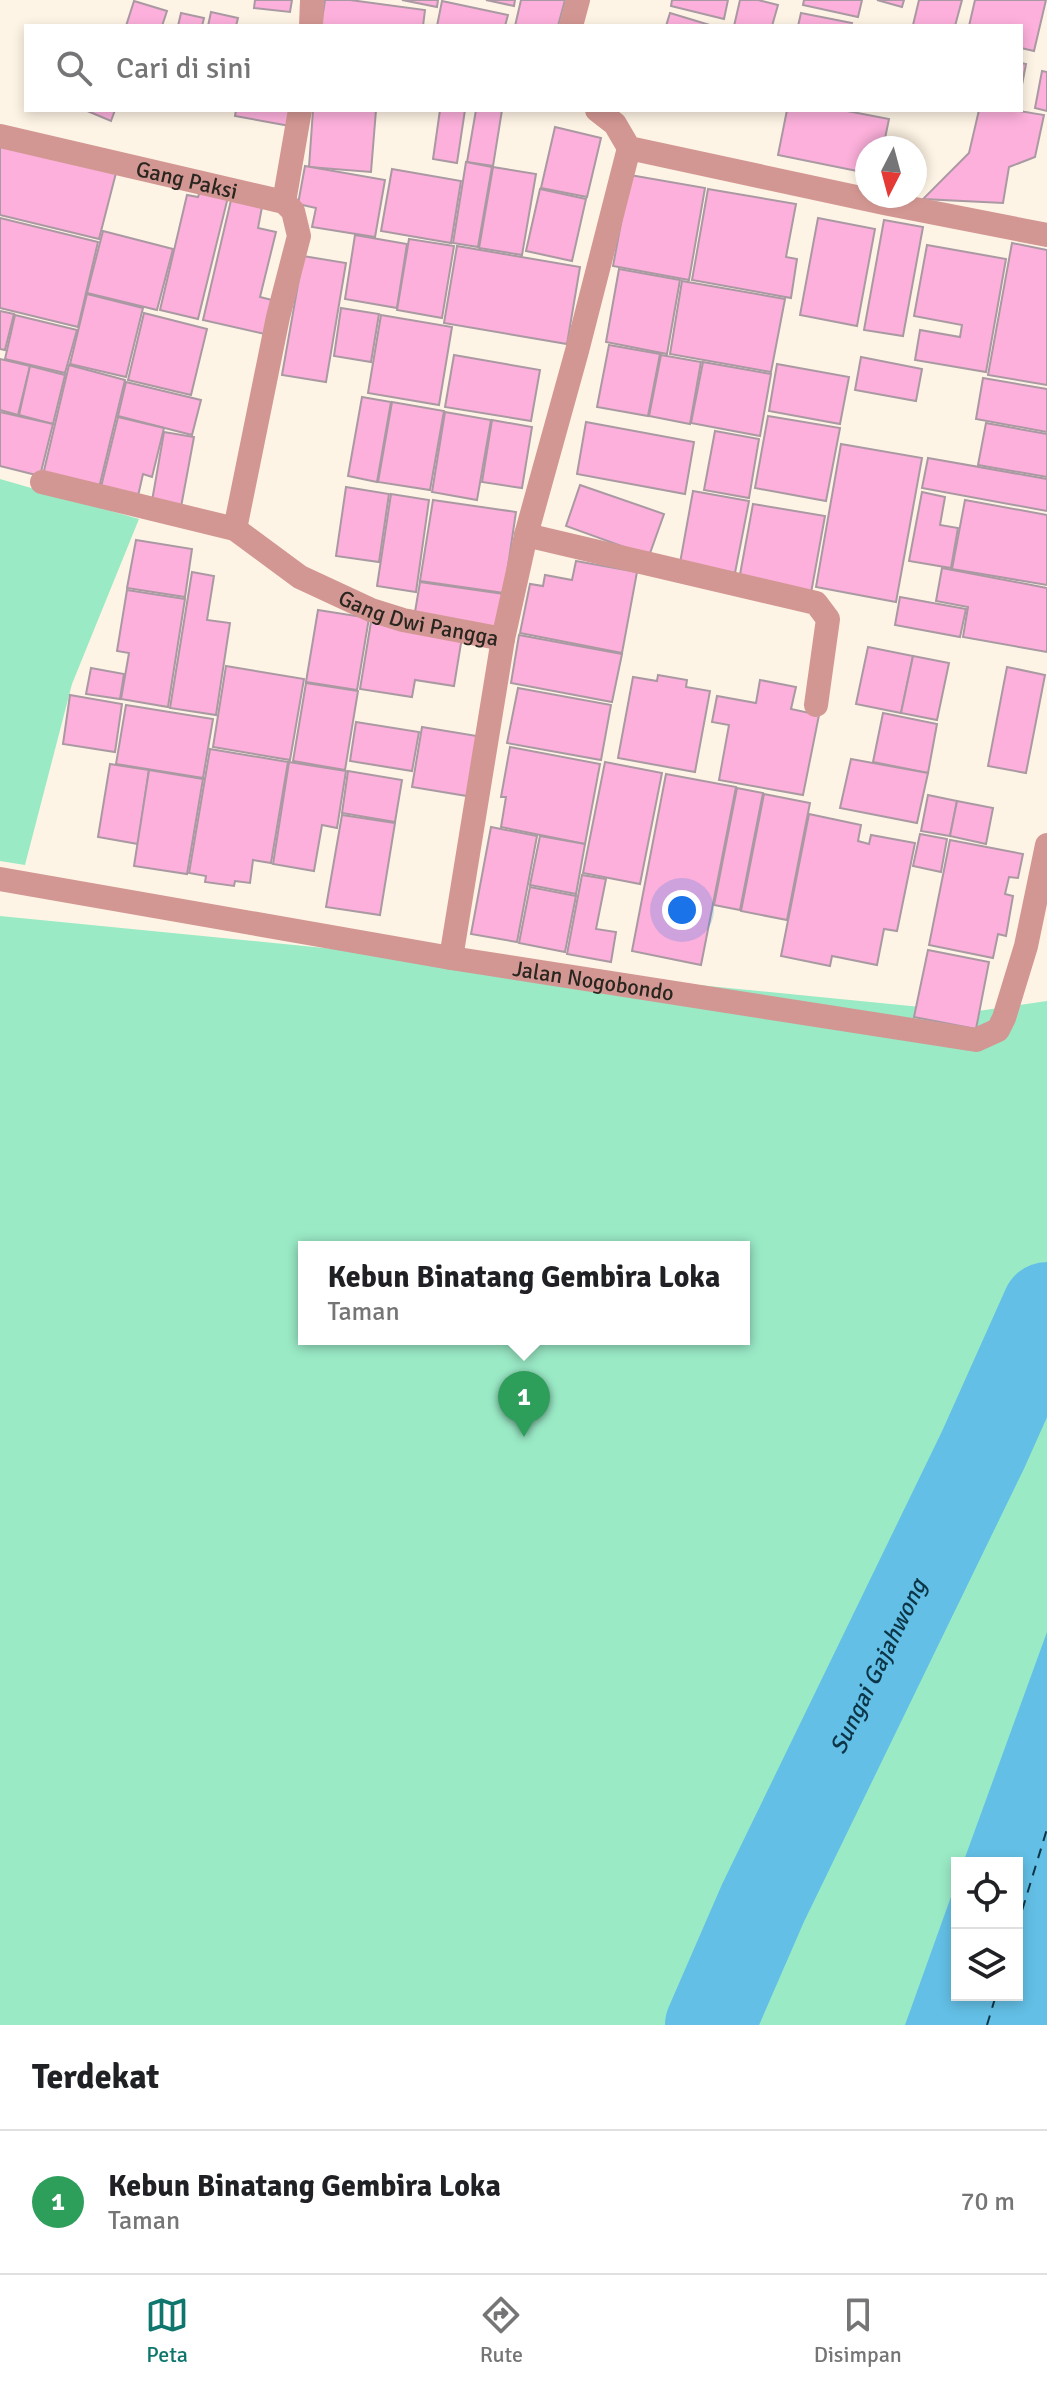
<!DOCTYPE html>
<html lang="id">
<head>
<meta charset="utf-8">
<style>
	:root { --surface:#fff; --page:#f6f6f6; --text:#202124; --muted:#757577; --line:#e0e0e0; --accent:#0f766e }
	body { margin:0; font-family:Signika,sans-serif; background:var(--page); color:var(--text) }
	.controls { position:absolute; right:24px; bottom:24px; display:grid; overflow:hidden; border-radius:0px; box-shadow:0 4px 12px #0003 }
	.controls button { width:72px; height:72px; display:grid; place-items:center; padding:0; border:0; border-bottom:2px solid var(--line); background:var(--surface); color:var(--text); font:40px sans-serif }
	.compass { position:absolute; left:855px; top:136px; width:72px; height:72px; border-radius:50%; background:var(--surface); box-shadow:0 4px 12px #0003; rotate:186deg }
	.you { position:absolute; left:682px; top:910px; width:28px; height:28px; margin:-20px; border:6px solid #fff; border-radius:50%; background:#1a73e8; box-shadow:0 0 0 12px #1a73e833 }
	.badge { display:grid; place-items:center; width:52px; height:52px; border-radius:50%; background:var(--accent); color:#fff; font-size:26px; font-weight:700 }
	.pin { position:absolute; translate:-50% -66px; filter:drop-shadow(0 2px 4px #0008) }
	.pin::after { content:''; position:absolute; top:42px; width:28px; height:24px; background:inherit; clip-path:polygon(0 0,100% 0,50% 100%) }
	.popup { position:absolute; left:298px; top:1241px; width:452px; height:104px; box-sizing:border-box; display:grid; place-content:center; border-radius:0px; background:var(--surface); filter:drop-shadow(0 2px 6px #0005); font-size:26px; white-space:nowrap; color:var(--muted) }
	.popup b { font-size:30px; color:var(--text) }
	.popup::after { content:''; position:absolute; left:50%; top:100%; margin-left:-16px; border:16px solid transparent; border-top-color:var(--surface) }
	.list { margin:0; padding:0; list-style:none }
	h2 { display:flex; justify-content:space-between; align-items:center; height:104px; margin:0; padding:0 32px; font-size:34px }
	h2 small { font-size:26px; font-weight:400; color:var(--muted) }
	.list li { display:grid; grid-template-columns:52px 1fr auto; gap:24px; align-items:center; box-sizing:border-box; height:144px; padding:0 32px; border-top:2px solid var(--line) }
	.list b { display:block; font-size:30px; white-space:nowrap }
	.list p { margin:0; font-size:26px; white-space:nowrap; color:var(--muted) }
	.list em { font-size:26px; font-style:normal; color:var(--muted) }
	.icon { flex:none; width:44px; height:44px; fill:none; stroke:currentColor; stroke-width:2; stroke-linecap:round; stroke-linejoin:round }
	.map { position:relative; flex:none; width:1047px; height:2025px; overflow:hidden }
	.search { position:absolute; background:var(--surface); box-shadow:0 4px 12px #0003; left:24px; right:24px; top:24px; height:88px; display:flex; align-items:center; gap:20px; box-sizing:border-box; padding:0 28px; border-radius:0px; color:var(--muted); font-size:30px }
	.sheet { height:248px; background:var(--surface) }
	nav { display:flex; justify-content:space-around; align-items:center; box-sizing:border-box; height:112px; border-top:2px solid var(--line); background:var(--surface); font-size:22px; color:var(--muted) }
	nav a { display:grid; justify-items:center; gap:4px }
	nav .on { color:var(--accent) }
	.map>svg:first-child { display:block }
</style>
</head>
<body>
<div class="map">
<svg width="1047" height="2025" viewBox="0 0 1047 2025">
	<rect width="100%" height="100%" fill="#fef4e5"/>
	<g fill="#9aeac6" fill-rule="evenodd">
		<polygon points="0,479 139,519 72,684 25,865 0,861"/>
		<path d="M0 916 971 1012 1047 1001V2025H0ZM304 1247H744V1339H304ZM957 1863H1017V1995H957Z"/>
	</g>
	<polygon fill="#63bfe6" points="1047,1632 1047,2025 905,2025 957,1880 957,1995 1017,1995 1017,1863 963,1863"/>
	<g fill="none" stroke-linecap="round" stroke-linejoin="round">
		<path stroke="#63bfe6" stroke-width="90" id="s1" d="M710 2025 763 1903 983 1450 1047 1307"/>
		<g stroke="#0c3647" stroke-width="2" stroke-dasharray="10 8" stroke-linecap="butt">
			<polyline points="1017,1927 1047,1829"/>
			<polyline points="987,2025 996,1995"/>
		</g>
	</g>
	<g fill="#fcb0db" stroke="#aa99a2" stroke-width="2">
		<polygon points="255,0 292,0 290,12 254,8"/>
		<polygon points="325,0 350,0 425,10 423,26 321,26"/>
		<polygon points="402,0 438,0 437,7"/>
		<polygon points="486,0 515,0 514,6"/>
		<polygon points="521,0 565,0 558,26 515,26"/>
		<polygon points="672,0 728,0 724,19 671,6"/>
		<polygon points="740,0 758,0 778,5 772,26 734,26"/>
		<polygon points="804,0 862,0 858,17 803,5"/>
		<polygon points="877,0 904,0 902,7"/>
		<polygon points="919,0 962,0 955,26 913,25"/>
		<polygon points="975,0 1046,0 1034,51 1021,48 1021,26 969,26"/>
		<polygon points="134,1 167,11 162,26 126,26"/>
		<polygon points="442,1 508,15 505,26 437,26"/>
		<polygon points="211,12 238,18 236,26 208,26"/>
		<polygon points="181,13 204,18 202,26 178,26"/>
		<polygon points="670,13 713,26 666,26"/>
		<polygon points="801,13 852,23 851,26 798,26"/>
		<polygon points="1021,63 1026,64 1021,90"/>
		<polygon points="1042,71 1047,72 1047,111 1035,108"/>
		<polygon points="85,110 115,110 111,121"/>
		<polygon points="236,110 292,110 290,126 235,116"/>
		<polygon points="313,110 376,110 371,172 309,167"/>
		<polygon points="440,110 465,110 457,163 433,159"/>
		<polygon points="476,110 502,110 493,166 467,162"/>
		<polygon points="787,110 842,110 889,119 883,148 867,148 867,173 778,155"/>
		<polygon points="979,110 1013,110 1044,115 1035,157 1009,167 1003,203 923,199 969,153"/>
		<polygon points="555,127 601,138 587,197 541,188"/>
		<polygon points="0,140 117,169 99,239 0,215"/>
		<polygon points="466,162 492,167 478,247 453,243"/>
		<polygon points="305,166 385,180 375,237 312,227 316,208 298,204"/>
		<polygon points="493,167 536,174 522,255 479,248"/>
		<polygon points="392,169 461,181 451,243 381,231"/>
		<polygon points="630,175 705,188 689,280 613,266"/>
		<polygon points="540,189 586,199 572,261 526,251"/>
		<polygon points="708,189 796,204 786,257 797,259 791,298 692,280"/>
		<polygon points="200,191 228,197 198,319 160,310 187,195 198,197"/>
		<polygon points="231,200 262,207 258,228 276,232 260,297 276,301 269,335 203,320"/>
		<polygon points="0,218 98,242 78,327 0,308"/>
		<polygon points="818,218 875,229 857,326 800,315"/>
		<polygon points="884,220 923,227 903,336 864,330"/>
		<polygon points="103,231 173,249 157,310 87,293"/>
		<polygon points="355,235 407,244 397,308 345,299"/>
		<polygon points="409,239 454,246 442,318 397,310"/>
		<polygon points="1012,243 1047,250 1047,385 988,375"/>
		<polygon points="927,245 1006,259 986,372 915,360 920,330 960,337 962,325 914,316"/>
		<polygon points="457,246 580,267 567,344 444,323"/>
		<polygon points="303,256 346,263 326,382 282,375"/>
		<polygon points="619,269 680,280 667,354 606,342"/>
		<polygon points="682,281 785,299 771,372 670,354"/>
		<polygon points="87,294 143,308 126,377 70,364"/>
		<polygon points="341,308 379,314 371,362 334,356"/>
		<polygon points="0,311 14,314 5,350 0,349"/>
		<polygon points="144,313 207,329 191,395 128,380"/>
		<polygon points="15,315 77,330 65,373 5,359"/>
		<polygon points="381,315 452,327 439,405 368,393"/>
		<polygon points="609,345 660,354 648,416 597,407"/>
		<polygon points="454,355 540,370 531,421 445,407"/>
		<polygon points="661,355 701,362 690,424 649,416"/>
		<polygon points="861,357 922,369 916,401 855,390"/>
		<polygon points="0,359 30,366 18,415 0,410"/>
		<polygon points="703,362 771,374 760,436 691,423"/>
		<polygon points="777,364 849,377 840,424 769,411"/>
		<polygon points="69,365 125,380 98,492 42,479"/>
		<polygon points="30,366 65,375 53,424 19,415"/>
		<polygon points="983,378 1047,389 1047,432 976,419"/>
		<polygon points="126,382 201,400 192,435 118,416"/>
		<polygon points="362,397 391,402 377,482 348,476"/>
		<polygon points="392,402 444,411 430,490 378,482"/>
		<polygon points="0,412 53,424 40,476 0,466"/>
		<polygon points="445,412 491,420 477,500 432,492"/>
		<polygon points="768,416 840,428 826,501 755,488"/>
		<polygon points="118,417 164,428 152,477 143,474 138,496 101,487"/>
		<polygon points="492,420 532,427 522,488 482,482"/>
		<polygon points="586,422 694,442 685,494 577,474"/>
		<polygon points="986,423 1047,434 1047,477 978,465"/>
		<polygon points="715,431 759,439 749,498 704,490"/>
		<polygon points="164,432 194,437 181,507 152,501"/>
		<polygon points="841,444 922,458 896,602 816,587"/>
		<polygon points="928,458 1047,479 1047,511 922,488"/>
		<polygon points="580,485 664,514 649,556 566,526"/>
		<polygon points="346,487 389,494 379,562 336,556"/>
		<polygon points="693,491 749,501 735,573 680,563"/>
		<polygon points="922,492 945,497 940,525 958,528 951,568 909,561"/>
		<polygon points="391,494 429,500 416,592 377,586"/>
		<polygon points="433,500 516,512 504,593 420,581"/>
		<polygon points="965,500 1047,515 1047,585 952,569"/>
		<polygon points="753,504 825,516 811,593 739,580"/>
		<polygon points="136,540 192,549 185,597 127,588"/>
		<polygon points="576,561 637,572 622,653 520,633 530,584 543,586 545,575 572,580"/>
		<polygon points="942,568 1047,588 1047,652 963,637 968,607 936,601"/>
		<polygon points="192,572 214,576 207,620 230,623 216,715 170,708"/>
		<polygon points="420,582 504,594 498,630 414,618"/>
		<polygon points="127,590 185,599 168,707 121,699 129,653 117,651"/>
		<polygon points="900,597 966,609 960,637 895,625"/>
		<polygon points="318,610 369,618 357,690 306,682"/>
		<polygon points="371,622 462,637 454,686 415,680 412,697 360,689"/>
		<polygon points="519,635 622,654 612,702 511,683"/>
		<polygon points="868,647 913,656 901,713 856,704"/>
		<polygon points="913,656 949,663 937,720 901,713"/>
		<polygon points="226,666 304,679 290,760 213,747"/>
		<polygon points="1007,667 1045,675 1026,773 988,766"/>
		<polygon points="91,668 124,674 120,699 86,694"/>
		<polygon points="658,675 687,680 686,687 710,691 695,772 618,758 633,677 657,681"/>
		<polygon points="760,680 796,687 791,709 819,715 803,795 719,780 729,725 712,722 717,696 756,703"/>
		<polygon points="306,683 358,691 345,770 293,761"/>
		<polygon points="518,688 611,705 601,760 507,743"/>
		<polygon points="70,695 122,704 115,752 63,744"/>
		<polygon points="126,705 213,719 203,778 116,764"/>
		<polygon points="883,713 937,724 928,773 873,762"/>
		<polygon points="356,722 419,732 412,771 350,761"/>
		<polygon points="422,727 483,737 473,797 412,787"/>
		<polygon points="510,747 600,764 585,844 501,827 506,797 501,797"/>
		<polygon points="210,749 288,762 271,863 253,860 250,883 235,881 234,886 205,882 206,876 189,873"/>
		<polygon points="851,759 928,773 917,823 840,808"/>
		<polygon points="289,762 346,771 337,828 322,825 314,871 273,864"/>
		<polygon points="605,762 662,773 640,884 583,873"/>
		<polygon points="110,764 149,770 138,844 98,837"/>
		<polygon points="149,770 203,779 187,874 134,866"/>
		<polygon points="348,771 402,780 395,822 342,813"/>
		<polygon points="666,774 736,787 701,965 632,951"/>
		<polygon points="737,788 763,793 740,910 714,905"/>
		<polygon points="764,794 810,803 787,920 741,911"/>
		<polygon points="928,795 957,801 950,836 921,831"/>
		<polygon points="957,801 993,808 986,844 950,836"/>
		<polygon points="809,814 861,825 858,841 869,844 871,835 915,843 897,931 884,929 877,965 832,956 830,966 781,956"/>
		<polygon points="342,815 395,823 380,915 326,907"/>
		<polygon points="491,827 537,836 517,942 471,934"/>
		<polygon points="920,834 947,839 941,872 913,866"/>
		<polygon points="540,836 585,844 576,894 530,885"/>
		<polygon points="950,840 1023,854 1018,878 1009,877 1005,894 1013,896 1006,936 998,934 993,958 929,945"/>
		<polygon points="582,875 606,879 596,929 616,932 611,962 567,954"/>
		<polygon points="530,887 576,896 565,952 519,943"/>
		<polygon points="928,950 989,962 976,1029 914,1017"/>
	</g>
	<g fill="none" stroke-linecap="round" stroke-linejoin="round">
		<g stroke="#d39793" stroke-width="24">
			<polyline points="311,26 312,0"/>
			<polyline points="571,26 578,0"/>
			<polyline points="597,110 615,124 629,148 884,203 1047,235"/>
			<path id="s2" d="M0 136 284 202 293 211 299 236 278 317 235 529"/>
			<polyline points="284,202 300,110"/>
			<path id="s3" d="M42 482 235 529 300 577 371 610 403 620 503 639 526 535 577 351 629 148"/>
			<polyline points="526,535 816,603 828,619 816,705"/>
			<path id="s4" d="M0 879 451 958 976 1040 998 1030 1004 1018 1026 946 1047 845"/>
			<polyline points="451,958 503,639"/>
		</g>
	</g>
	<g text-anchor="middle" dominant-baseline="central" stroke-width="8" stroke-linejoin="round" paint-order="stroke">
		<g font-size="22" fill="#29251f" stroke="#fef4e5">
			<text stroke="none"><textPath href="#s2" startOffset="192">Gang Paksi</textPath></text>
			<text stroke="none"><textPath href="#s3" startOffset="406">Gang Dwi Pangga</textPath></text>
			<text stroke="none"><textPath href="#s4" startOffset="602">Jalan Nogobondo</textPath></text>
		</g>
		<g font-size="24" font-style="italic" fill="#0c3647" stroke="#fef4e5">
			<text stroke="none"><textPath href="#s1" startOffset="396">Sungai Gajahwong</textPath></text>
		</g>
	</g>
</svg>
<div class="controls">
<button><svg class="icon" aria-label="locate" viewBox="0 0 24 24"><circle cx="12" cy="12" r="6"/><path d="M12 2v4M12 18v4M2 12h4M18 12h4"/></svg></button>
<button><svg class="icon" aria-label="layers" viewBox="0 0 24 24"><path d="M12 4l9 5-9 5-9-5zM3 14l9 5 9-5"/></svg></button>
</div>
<svg class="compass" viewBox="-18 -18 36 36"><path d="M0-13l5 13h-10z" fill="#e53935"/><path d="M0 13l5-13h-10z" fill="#757577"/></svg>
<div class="you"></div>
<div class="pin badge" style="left:524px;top:1437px;background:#2e9e5b">1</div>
<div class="popup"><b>Kebun Binatang Gembira Loka</b>Taman</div>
<div class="search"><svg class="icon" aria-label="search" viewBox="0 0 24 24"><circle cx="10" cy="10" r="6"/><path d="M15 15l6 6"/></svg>Cari di sini</div>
</div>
<section class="sheet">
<h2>Terdekat<small></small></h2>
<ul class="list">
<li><span class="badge" style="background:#2e9e5b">1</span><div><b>Kebun Binatang Gembira Loka</b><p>Taman</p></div><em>70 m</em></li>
</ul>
</section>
<nav>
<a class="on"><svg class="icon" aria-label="map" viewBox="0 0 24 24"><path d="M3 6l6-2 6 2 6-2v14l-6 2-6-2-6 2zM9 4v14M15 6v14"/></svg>Peta</a>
<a><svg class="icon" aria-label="directions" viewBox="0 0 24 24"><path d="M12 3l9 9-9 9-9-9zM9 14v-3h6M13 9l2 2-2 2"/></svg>Rute</a>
<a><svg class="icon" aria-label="saved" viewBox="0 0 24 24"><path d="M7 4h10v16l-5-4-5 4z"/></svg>Disimpan</a>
</nav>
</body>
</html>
